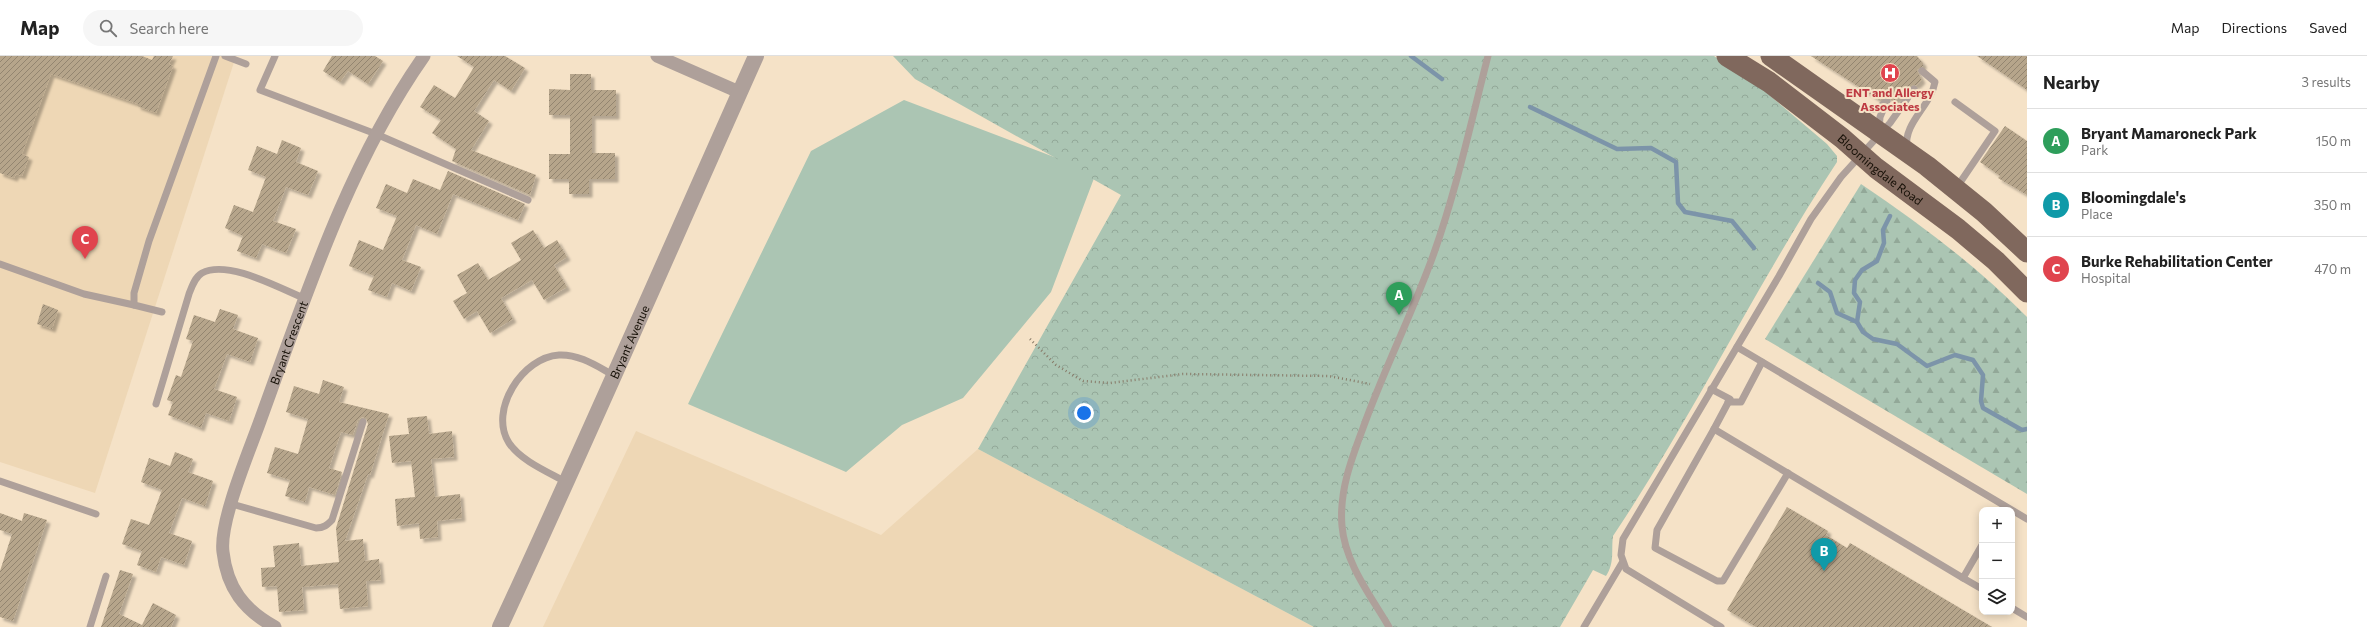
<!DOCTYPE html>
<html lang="en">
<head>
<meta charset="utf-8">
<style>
	:root { --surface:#fff; --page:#f6f6f6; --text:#222; --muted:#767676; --line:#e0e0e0; --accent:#ea580c }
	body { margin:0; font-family:Commissioner,sans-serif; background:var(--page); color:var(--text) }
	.controls { position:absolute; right:12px; bottom:12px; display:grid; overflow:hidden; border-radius:8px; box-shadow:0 2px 10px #0003 }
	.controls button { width:36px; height:36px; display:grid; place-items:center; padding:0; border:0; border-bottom:1px solid var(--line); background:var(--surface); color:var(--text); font:20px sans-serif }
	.you { position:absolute; left:1084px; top:357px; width:14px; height:14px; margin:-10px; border:3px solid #fff; border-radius:50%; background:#1a73e8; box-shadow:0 0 0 6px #1a73e833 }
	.badge { display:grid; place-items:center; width:26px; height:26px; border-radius:50%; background:var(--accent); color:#fff; font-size:13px; font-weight:700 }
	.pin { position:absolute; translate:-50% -33px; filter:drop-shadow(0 1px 2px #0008) }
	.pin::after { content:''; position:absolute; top:21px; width:14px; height:12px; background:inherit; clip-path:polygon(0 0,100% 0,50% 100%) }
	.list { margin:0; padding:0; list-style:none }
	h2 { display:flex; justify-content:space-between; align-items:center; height:52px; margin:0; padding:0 16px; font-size:17px }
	h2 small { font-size:13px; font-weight:400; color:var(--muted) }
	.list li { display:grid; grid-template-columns:26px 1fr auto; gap:12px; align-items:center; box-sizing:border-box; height:64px; padding:0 16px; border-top:1px solid var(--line) }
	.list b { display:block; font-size:15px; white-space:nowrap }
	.list p { margin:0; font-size:13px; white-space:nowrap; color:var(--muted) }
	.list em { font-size:13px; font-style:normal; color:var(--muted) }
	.icon { flex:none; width:22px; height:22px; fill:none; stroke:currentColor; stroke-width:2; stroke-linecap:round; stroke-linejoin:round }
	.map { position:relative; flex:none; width:2027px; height:571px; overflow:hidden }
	header { display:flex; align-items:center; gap:24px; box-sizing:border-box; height:56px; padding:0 20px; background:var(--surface); border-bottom:1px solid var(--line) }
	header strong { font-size:19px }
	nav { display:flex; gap:22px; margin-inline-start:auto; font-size:14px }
	.search { width:280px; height:36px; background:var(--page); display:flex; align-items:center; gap:10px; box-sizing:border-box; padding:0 14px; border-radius:22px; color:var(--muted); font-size:15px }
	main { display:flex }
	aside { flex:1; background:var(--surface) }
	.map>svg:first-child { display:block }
</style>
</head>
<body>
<header>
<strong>Map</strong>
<div class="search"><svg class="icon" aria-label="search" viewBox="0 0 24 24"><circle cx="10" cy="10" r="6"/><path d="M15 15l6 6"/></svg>Search here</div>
<nav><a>Map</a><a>Directions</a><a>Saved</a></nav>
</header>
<main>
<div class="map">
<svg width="2027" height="571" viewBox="0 0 2027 571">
	<defs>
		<pattern id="forest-firs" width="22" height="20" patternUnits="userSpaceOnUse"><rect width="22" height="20" fill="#abc5b3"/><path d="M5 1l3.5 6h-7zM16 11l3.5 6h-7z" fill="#92a898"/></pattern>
		<pattern id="park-crowns" width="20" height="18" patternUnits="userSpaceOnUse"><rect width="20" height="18" fill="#abc5b3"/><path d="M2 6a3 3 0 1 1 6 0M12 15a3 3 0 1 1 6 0" fill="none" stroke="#92a898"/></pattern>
		<pattern id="building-hatch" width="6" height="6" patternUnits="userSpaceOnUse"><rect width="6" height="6" fill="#b6a58b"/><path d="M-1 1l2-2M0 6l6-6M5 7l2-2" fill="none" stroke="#938570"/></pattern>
		<filter id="shadow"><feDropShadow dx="3.5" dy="3.5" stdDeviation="1" flood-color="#0004"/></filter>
	</defs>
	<rect width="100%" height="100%" fill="#f5e2c7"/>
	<g fill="#eed7b5">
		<polygon points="0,0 236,0 95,437 0,406"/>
		<polygon points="636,375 881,479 978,393 1314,571 543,571"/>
	</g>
	<polygon fill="#abc5b3" points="904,44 1096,117 1051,236 963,342 902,369 846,416 688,348 811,95"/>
	<path fill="url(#forest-firs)" d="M1861 128C1920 168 1977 210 2027 261V438L1765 283Z"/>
	<path fill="url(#park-crowns)" d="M893 0H1714L1761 32 1827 88 1837 100V106C1757 227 1694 359 1613 480 1611 495 1615 506 1606 520L1593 514 1560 571H1314L978 393 1121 139 915 23Z"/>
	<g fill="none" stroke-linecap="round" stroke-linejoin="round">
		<g stroke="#7c94a9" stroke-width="4.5">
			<polyline points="1411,0 1442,23"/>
			<polyline points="1530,51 1617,93 1651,92 1676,106 1678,147 1685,156 1732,165 1754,192"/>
			<polyline points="1890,160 1883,174 1884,187 1877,205 1862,214 1855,224 1854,237 1860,246 1857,266 1863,276 1873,283 1897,288 1927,310 1955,299 1973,304 1983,319 1981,345 1983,352 2022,374 2027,373"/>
			<polyline points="1818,227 1830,236 1837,257 1857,266"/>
		</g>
	</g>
	<g fill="url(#building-hatch)" filter="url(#shadow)">
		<polygon points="0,0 142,0 152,4 154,0 173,0 169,8 173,10 156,57 137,50 138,48 51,18 22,98 29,101 22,120 16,118 14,122 0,117"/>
		<polygon points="332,0 375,0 383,5 368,28 348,15 340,26 323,15"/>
		<polygon points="457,0 505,0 525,12 511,35 494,24 474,55 489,65 471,94 536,119 530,139 452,105 456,93 432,77 441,64 420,51 434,29 455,42 474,11"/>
		<polygon points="1811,0 1917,0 1923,7 1923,10 1917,14 1922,24 1917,29 1910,30 1900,42 1892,45 1887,40 1879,44"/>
		<polygon points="1977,0 2027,0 2027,34"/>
		<polygon points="570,18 591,18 591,34 616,34 616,60 592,60 592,97 615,97 615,123 589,123 589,138 569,138 569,123 549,123 549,98 570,98 570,59 549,59 549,33 570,34"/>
		<polygon points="2005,70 2027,85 2027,139 1998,122 2000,120 1980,106"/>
		<polygon points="282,84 301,92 296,106 318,115 308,139 286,131 273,165 296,173 286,197 262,188 256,202 237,195 243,180 225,172 234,149 253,156 266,121 248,114 257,90 277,98"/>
		<polygon points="448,115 525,148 518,164 453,138 437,178 416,169 402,204 421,211 411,235 392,227 387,241 368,234 374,220 349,210 359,184 383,194 397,160 376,152 386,128 407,137 413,123 440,134"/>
		<polygon points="533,174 544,192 557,184 567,201 554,209 567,231 544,244 532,224 501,242 513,263 490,277 477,255 464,263 453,245 467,237 457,219 478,207 488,224 521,204 511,187"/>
		<polygon points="43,248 58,254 52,273 37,268"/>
		<polygon points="220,253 238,259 233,273 258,282 250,306 227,298 214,333 237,341 229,365 206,357 201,372 168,359 173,346 167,344 176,319 181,321 193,285 186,283 194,259 215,266"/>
		<polygon points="323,324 344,331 339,346 389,358 370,419 368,418 345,485 363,483 365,505 379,503 381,524 366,525 368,550 340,553 338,528 302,531 304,554 279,556 277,530 262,531 261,512 275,511 273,490 299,487 301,510 339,506 336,472 368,368 366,362 362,361 358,364 353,379 341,376 329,412 342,416 335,439 309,431 305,446 285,440 290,424 267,417 275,391 298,398 308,363 286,356 294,330 319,338"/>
		<polygon points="427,360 429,378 452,375 454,401 431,403 435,441 460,438 462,462 437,465 438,481 420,483 419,467 397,470 395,443 415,441 411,405 392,407 389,380 409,378 407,362"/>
		<polygon points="175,396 193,403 188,416 213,425 205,450 182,442 169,477 192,485 184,509 161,501 156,516 137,509 142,495 122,488 131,463 149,469 162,434 141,426 149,402 170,410"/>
		<polygon points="1787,451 1828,475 1826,479 1847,492 1850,487 1992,571 1756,571 1727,554"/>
		<polygon points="0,457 22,465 24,457 47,464 13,565 0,561 0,515 12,478 0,474"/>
		<polygon points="120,514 133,518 119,558 142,569 153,547 176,559 171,571 101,571"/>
	</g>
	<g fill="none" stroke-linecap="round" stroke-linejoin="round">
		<polyline stroke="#877a68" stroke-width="2.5" stroke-dasharray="1 3" stroke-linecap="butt" points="1030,283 1056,309 1083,325 1110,327 1183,318 1329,320 1370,328"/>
		<g stroke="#aea09a" stroke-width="7">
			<polyline points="225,0 246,8"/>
			<polyline points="275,0 260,34 376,78 528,144"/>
			<polyline points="1955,46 1995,75 1957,131"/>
			<polyline points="1858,55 1877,53 1887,45"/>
			<polyline points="1879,74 1880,61 1886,47"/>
			<path d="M1907 92C1903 67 1931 50 1935 26L1922 15"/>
			<polyline points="0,208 84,238 134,249"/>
			<polyline points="162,256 134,249 134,237 149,185 216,0"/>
			<polyline points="1737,291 2027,463"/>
			<polyline points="1711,333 1730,343 1714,373 1963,522 1982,489"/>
			<polyline points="1728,346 1741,346 1762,306"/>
			<path d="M156 348 189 238C192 230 195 221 202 217 228 203 281 233 306 243"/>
			<polyline points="1714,373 1657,474 1655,492 1717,525 1723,525 1788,417"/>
			<polyline points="0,425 96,458"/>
			<path d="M566 426C548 416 521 405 509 387 488 354 523 301 559 299 580 298 598 311 615 320"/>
			<path d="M232 448 316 472C324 472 327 469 332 464L363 366"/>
			<polyline points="1963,522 1982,533"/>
			<polyline points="2012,552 2027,561"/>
			<polyline points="90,571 106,520"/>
			<path d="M1389 571C1371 540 1345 507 1342 470 1339 436 1351 404 1363 372 1384 313 1413 256 1434 197 1457 132 1471 66 1488 0"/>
			<polyline points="1584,571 1622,507"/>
			<polyline points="1721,571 1626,513 1621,499 1623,483 1779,220 1811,163 1841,121 1890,67 1914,33"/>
		</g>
		<g stroke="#aea09a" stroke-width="13">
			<polyline points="657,0 739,36"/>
			<path id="s1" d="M275 571C244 554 227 532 223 496 219 466 249 396 260 365 305 242 348 108 424 0"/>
		</g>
		<path stroke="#aea09a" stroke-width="16" id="s2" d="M500 571C588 382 671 190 756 0"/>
		<g stroke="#80685d" stroke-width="21">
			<path id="s3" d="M1727 0 1769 26 1842 82 1876 112 1958 173 1996 205 2027 236"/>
			<polyline points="1771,0 1927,110 1984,156 2027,196"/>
		</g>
	</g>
	<defs>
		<symbol id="hospital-disc" viewBox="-11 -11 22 22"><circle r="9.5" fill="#e0444e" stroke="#f5e2c7"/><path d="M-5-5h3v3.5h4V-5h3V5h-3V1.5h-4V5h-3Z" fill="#fff"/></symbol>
	</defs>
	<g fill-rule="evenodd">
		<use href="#hospital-disc" x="1879" y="6" width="22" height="22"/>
	</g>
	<g text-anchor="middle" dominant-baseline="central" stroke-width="4" stroke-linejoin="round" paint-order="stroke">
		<g font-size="12" font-weight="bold" fill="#be3a42" stroke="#f5e2c7">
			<text x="1890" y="36">ENT and Allergy<tspan x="1890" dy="14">Associates</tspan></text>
		</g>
		<g font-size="12" fill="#150f06" stroke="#f5e2c7">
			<text stroke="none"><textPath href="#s3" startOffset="191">Bloomingdale Road</textPath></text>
			<text stroke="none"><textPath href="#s1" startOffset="316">Bryant Crescent</textPath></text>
			<text stroke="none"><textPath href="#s2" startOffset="313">Bryant Avenue</textPath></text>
		</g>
	</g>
</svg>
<div class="controls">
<button>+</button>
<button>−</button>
<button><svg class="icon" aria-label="layers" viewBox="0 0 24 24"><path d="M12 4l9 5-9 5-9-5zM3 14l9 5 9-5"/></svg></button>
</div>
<div class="you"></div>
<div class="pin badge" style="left:1399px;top:259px;background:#2e9e5b">A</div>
<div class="pin badge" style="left:1824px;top:515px;background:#0f9aa8">B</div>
<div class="pin badge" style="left:85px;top:203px;background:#e0444e">C</div>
</div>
<aside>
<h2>Nearby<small>3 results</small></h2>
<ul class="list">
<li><span class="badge" style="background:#2e9e5b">A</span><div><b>Bryant Mamaroneck Park</b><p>Park</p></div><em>150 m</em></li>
<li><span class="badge" style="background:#0f9aa8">B</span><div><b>Bloomingdale's</b><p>Place</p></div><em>350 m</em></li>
<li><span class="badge" style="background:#e0444e">C</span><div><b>Burke Rehabilitation Center</b><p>Hospital</p></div><em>470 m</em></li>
</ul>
</aside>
</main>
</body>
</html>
